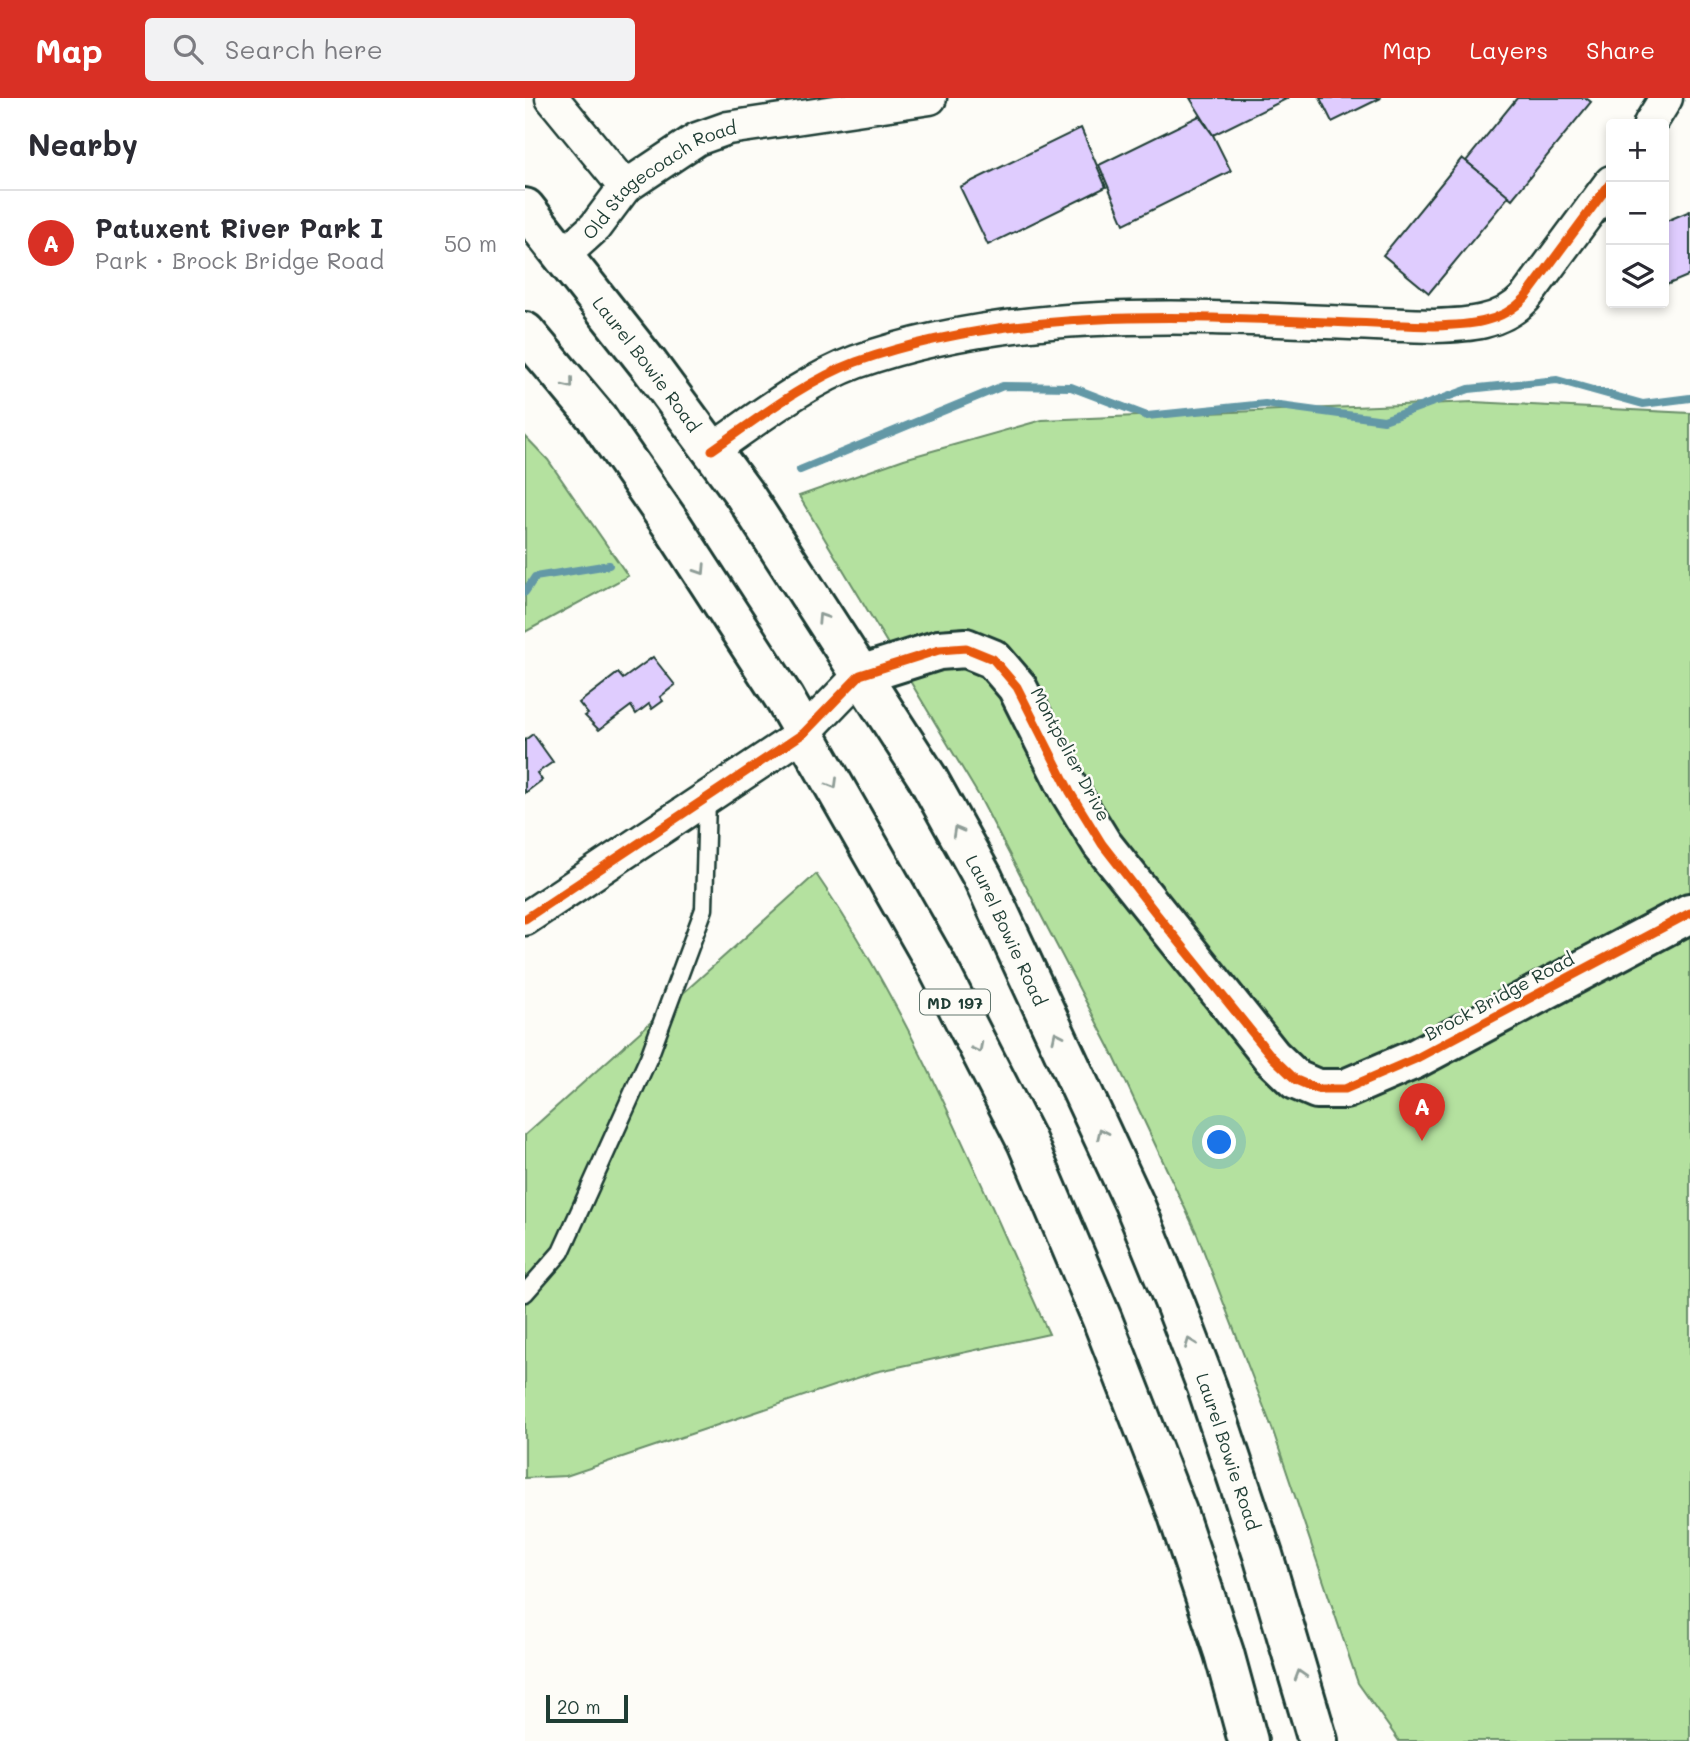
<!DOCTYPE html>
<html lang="en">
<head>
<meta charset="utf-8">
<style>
	:root { --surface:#fff; --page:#f2f2f3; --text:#2b2b33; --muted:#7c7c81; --line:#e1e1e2; --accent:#d93025 }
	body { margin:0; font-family:Mali,sans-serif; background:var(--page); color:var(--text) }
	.controls { position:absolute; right:21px; top:21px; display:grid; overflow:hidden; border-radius:7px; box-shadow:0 4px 10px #0003 }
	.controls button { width:63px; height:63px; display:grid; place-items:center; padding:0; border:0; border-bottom:2px solid var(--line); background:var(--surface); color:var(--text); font:35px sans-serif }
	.scale { position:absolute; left:21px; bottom:18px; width:82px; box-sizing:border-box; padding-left:7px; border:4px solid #1f3d34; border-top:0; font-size:19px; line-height:24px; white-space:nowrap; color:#1f3d34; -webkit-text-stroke:5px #fdfcf7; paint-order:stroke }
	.you { position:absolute; left:695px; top:1045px; width:24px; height:24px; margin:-18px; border:5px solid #fff; border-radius:50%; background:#1a73e8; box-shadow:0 0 0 10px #1a73e833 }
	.badge { display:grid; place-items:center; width:46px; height:46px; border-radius:50%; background:var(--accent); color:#fff; font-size:23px; font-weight:700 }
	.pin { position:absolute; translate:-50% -58px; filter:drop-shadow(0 2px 4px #0008) }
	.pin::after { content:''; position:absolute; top:37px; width:24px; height:21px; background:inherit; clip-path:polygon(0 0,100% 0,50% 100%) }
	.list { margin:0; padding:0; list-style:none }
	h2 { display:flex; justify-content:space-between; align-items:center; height:91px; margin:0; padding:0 28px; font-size:30px }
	h2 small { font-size:23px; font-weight:400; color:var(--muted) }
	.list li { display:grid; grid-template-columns:46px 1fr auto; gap:21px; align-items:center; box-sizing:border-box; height:105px; padding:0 28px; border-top:2px solid var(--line) }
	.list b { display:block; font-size:26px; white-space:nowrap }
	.list p { margin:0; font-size:23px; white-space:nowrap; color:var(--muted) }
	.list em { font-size:23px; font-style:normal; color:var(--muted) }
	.icon { flex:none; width:38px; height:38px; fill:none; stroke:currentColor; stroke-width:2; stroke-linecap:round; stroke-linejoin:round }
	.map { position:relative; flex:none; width:1165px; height:1643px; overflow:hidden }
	header { display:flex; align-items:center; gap:42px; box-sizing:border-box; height:98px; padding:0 35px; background:var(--accent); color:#fff }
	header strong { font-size:33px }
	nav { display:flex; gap:38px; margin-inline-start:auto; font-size:24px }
	.search { width:490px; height:63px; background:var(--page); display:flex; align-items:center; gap:18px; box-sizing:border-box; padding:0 24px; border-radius:7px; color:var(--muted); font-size:26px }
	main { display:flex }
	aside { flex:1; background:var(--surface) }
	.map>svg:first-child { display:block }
</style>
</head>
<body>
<header>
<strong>Map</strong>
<div class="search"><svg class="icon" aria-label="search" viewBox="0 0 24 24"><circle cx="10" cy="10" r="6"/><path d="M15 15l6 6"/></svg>Search here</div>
<nav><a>Map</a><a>Layers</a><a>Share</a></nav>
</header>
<main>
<aside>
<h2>Nearby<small></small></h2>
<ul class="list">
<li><span class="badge">A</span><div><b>Patuxent River Park I</b><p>Park · Brock Bridge Road</p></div><em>50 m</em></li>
</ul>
</aside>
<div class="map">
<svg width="1165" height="1643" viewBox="0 0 1165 1643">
	<rect width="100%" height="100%" fill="#fdfcf7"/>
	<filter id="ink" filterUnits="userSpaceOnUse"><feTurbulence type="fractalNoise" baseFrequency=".0143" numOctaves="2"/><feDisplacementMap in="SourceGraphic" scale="14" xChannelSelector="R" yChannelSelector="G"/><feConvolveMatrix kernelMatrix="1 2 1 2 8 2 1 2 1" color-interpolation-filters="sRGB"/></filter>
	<g filter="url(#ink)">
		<g fill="#b4e19f" stroke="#6a8f6a" stroke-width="2">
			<polygon points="948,304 1165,315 1165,1643 874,1643 833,1585 747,1330 672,1136 585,950 454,698 274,398 379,361 517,322"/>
			<polygon points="0,338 23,362 103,478 0,534"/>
			<path d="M291 776C388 917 453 1081 524 1236L350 1274 41 1378 0 1380V1037Z"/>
		</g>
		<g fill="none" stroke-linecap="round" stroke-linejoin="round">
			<g stroke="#6398a6" stroke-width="8">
				<polyline points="275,372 478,288 546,289 622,318 740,306 859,322 944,291 1032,282 1118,306 1165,300"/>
				<polyline points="0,494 10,479 84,467"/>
			</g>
		</g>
		<g fill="#dfccfe" stroke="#1f3d34" stroke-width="2">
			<polygon points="665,0 763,0 688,37"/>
			<polygon points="795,0 856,0 807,24"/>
			<polygon points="992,0 1061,0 1066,4 987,101 941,63"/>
			<polygon points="674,18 688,37 706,73 599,126 574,67"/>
			<polygon points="556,30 581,89 463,147 435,89"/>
			<polygon points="937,60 984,98 904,195 858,157"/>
			<polygon points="1165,113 1165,177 1139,188 1139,124"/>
			<polygon points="128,559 150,587 135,599 138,603 127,611 124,606 111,616 106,608 74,632 60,618 63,616 54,605 93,575 98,581"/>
			<polygon points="8,636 28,664 12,675 17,682 0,695 0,642"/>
		</g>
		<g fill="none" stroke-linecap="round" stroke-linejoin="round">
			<defs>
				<polyline id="lane" points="0,1195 36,1154 124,959 179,811 182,700"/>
				<g id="street">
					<polyline points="27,0 100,89"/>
					<polyline points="1125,26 1141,0"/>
					<path id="s1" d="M39 157 70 129 100 89 172 41 203 30 405 0"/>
					<path d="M187 352C232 321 280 283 331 264 514 199 718 223 909 228 943 227 975 226 1000 200L1086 84"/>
					<polyline points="0,821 279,635 335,577"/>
				</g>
				<polyline id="secondary" points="335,577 414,552 441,550 468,561 492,589 545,694 577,746 747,959 771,982 792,991 820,991 890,961 1165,815"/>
				<g id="primary">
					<path id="s2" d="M0 110 124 267 219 396 402 679 458 780 609 1105 651 1208 682 1289 738 1457 793 1643"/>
					<polyline points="0,234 73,321 148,429 259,600 412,868 502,1044 577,1221 652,1414 699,1555 723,1643"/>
				</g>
			</defs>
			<use href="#lane" stroke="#1f3d34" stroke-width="21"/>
			<use href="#street" stroke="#1f3d34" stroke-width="37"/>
			<use href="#secondary" stroke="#1f3d34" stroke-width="44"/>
			<use href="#primary" stroke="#1f3d34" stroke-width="44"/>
			<use href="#lane" stroke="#fdfcf7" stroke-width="16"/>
			<use href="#street" stroke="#fdfcf7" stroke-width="32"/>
			<use href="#secondary" stroke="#fdfcf7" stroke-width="38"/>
			<use href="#primary" stroke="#fdfcf7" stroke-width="38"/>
			<defs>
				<g id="cycleway">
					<path d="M187 352C232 321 280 283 331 264 514 199 718 223 909 228 943 227 975 226 1000 200L1086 84"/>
					<polyline points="0,821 279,635 335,577 414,552 441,550 468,561 492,589 545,694 577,746 630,814 747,959 771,982 792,991 820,991 890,961 1165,815"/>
				</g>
			</defs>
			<use href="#cycleway" stroke="#fdfcf7" stroke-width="13"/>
			<use href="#cycleway" stroke="#e8590c" stroke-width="9"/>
		</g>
		<defs><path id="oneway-chevron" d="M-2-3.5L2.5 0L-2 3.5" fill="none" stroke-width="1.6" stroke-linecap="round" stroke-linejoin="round" transform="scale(1.75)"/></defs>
		<g stroke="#8e9c96">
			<use href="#oneway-chevron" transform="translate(44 286) rotate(51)"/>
			<use href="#oneway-chevron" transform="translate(176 472) rotate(57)"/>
			<use href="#oneway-chevron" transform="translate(297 520) rotate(-123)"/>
			<use href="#oneway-chevron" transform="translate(308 686) rotate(60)"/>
			<use href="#oneway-chevron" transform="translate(432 733) rotate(-119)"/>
			<use href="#oneway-chevron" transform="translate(532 938) rotate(-115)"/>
			<use href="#oneway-chevron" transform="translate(453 950) rotate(63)"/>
			<use href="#oneway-chevron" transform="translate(577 1035) rotate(-115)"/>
			<use href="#oneway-chevron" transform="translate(665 1245) rotate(-111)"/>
			<use href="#oneway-chevron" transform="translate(775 1577) rotate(-107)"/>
		</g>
	</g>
	<g text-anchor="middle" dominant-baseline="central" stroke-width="5" stroke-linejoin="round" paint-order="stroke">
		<rect fill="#fdfcf7" stroke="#62766e" stroke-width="2" x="395" y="891.5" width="70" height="25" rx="5"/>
		<g font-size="16" font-weight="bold" fill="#1f3d34">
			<text x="430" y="904">MD 197</text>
		</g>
		<g font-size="18" fill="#1f3d34" stroke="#fdfcf7">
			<text stroke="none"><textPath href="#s1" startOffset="124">Old Stagecoach Road</textPath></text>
			<text stroke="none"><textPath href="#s2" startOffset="198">Laurel Bowie Road</textPath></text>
			<text transform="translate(546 656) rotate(62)">Montpelier Drive</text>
			<text stroke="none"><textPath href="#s2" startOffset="870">Laurel Bowie Road</textPath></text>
			<text transform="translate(974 898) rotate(-28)">Brock Bridge Road</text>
			<text stroke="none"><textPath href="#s2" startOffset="1437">Laurel Bowie Road</textPath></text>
		</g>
	</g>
</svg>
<div class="controls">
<button>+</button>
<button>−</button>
<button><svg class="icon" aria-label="layers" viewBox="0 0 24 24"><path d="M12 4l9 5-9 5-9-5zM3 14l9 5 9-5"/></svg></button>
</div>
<div class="scale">20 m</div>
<div class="you"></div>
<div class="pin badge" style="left:897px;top:1043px">A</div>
</div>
</main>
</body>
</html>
